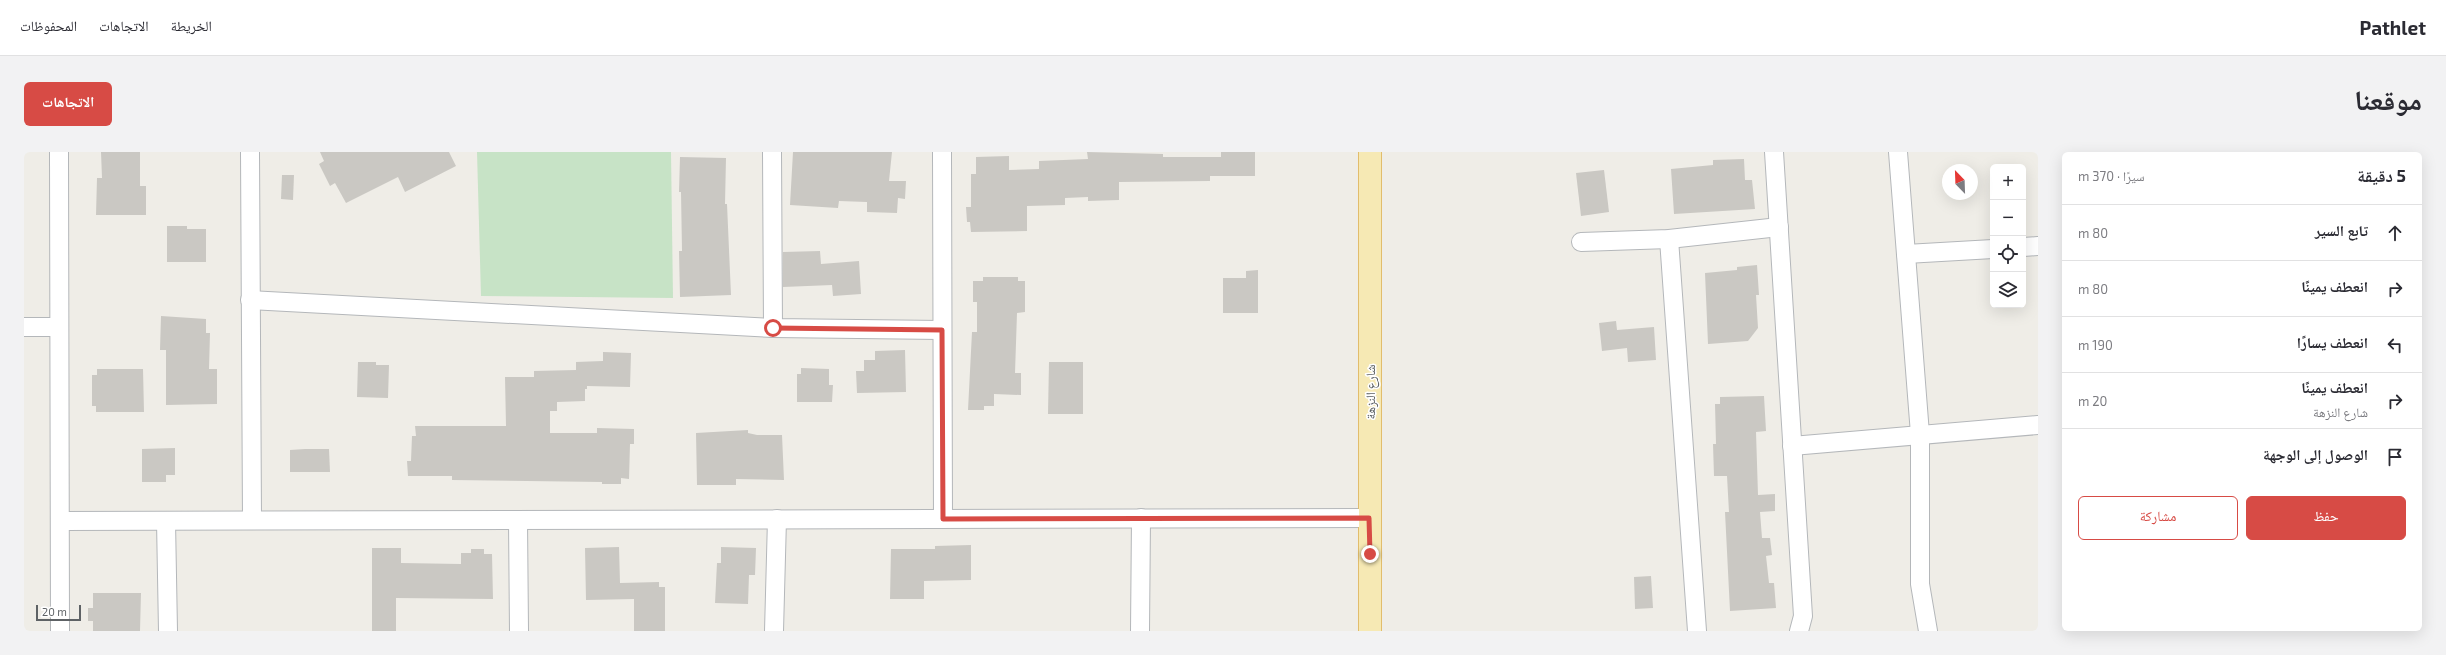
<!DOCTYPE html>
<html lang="ar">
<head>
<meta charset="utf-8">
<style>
	:root { --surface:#fff; --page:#f2f2f3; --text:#2b2b33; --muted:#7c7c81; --line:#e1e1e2; --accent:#d74b45 }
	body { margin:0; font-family:"Exo 2","Noto Naskh Arabic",sans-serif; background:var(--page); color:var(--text); direction:rtl }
	.controls { position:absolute; right:12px; top:12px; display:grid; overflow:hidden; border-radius:6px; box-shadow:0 4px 16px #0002 }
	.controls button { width:36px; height:36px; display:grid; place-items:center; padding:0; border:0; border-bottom:1px solid var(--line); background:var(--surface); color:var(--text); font:20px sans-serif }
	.compass { position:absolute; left:1918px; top:12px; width:36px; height:36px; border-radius:50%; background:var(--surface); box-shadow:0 4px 16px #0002; rotate:337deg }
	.scale { position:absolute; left:12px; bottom:10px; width:45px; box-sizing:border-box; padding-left:4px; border:2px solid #5e6265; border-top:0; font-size:11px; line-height:14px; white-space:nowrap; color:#5e6265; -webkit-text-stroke:3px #fff; paint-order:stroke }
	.stop { position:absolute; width:12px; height:12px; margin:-9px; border:3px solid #d74b45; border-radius:50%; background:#fff }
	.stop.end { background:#d74b45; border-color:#fff; box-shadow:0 1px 4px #0008 }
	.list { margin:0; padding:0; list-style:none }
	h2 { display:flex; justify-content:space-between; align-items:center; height:52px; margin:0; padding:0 16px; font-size:17px }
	h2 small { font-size:13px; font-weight:400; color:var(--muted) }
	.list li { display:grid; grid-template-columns:26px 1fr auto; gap:12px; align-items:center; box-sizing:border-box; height:56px; padding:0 16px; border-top:1px solid var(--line) }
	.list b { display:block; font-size:15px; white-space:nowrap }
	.list p { margin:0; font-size:13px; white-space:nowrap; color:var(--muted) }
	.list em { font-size:13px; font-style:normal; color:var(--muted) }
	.actions { display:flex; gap:8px; padding:12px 16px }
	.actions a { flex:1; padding:9px 0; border:1px solid var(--accent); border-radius:6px; text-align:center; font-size:14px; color:var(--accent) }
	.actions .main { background:var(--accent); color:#fff }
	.icon { flex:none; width:22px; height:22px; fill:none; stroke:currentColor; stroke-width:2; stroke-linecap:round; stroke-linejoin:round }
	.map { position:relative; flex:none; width:2014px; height:479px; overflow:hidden; direction:ltr; border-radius:6px }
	header { display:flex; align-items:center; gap:24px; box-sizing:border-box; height:56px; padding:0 20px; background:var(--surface); border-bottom:1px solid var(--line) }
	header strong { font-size:19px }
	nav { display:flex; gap:22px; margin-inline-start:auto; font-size:14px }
	.intro { display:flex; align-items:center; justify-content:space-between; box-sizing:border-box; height:96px; padding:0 24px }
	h1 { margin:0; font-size:28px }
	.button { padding:10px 18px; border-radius:6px; background:var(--accent); color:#fff; font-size:14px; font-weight:700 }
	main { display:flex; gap:24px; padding:0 24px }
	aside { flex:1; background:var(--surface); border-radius:6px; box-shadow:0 4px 16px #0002 }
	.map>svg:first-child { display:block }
</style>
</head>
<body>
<header>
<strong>Pathlet</strong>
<nav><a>الخريطة</a><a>الاتجاهات</a><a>المحفوظات</a></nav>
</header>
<div class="intro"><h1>موقعنا</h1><a class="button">الاتجاهات</a></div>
<main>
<aside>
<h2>5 دقيقة<small>سيرًا · 370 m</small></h2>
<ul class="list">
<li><svg class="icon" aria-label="ahead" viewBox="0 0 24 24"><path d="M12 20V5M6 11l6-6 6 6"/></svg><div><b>تابع السير</b></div><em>80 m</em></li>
<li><svg class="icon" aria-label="right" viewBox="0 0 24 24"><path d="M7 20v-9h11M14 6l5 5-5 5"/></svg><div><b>انعطف يمينًا</b></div><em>80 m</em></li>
<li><svg class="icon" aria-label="left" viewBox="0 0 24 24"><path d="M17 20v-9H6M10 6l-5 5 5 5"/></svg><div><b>انعطف يسارًا</b></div><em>190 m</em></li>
<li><svg class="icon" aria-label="right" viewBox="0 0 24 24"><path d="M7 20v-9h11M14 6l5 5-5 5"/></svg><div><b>انعطف يمينًا</b><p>شارع النزهة</p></div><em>20 m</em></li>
<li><svg class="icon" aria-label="arrive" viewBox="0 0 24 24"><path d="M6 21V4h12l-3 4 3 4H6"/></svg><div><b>الوصول إلى الوجهة</b></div></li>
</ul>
<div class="actions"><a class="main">حفظ</a><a>مشاركة</a></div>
</aside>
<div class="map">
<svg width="2014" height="479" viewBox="0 0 2014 479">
	<rect width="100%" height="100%" fill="#efede7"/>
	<polygon fill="#c7e3c6" points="453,0 647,0 649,146 457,144"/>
	<g fill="#cac8c3">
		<polygon points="77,0 116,0 116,34 122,34 122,63 72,63 73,26 78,26"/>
		<polygon points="296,0 425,0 432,14 381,40 374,25 322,51 311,31 306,34 295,12 300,9"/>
		<polygon points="769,0 868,0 865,29 882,29 881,47 874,46 873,61 843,60 843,50 815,49 814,56 766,53"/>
		<polygon points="1063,0 1139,2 1139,5 1197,5 1197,0 1231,0 1231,24 1186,24 1186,29 1095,30 1095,48 1064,49 1064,45 1041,46 1041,53 1003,54 1003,79 947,80 946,70 943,70 942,55 947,55 947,22 952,22 952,5 985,4 985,18 1015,17 1015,9 1064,7"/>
		<polygon points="656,5 702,6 701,52 703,52 707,143 656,145 655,99 658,99 657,40 655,40"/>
		<polygon points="1720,7 1721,28 1728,28 1731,57 1650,62 1647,17 1689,13 1689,8"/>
		<polygon points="1580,18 1585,60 1557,64 1552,21"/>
		<polygon points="258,23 270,23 269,48 257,47"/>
		<polygon points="143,74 163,74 163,77 182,77 182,110 143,110"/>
		<polygon points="796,99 797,112 835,109 837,142 809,144 808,133 759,135 759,100"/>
		<polygon points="1733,113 1735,143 1732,143 1734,176 1724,189 1684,192 1681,121 1713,118 1713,115"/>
		<polygon points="1234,118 1234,161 1199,161 1199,126 1222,126 1222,119"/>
		<polygon points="959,125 994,125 994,129 1001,129 1001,160 993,161 991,221 997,221 997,243 970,242 970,254 960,254 960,258 944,258 948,180 953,180 953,150 949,150 949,129 959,129"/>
		<polygon points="137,164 182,167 182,181 186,181 185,217 193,217 193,252 142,253 142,198 136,198"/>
		<polygon points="1592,169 1593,178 1630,175 1632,208 1604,210 1603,196 1578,199 1575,171"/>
		<polygon points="881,198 882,240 833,241 832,219 840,219 840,208 851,208 851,199"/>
		<polygon points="579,200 607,201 606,235 563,234 563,237 561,237 561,249 533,250 533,259 526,259 526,281 573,281 573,276 610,277 610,292 606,292 605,327 597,326 597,332 578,332 578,330 428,328 428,324 384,324 383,309 387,309 388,284 392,284 391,274 482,274 481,225 510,225 510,219 552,218 552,210 579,209"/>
		<polygon points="334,210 352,210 352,213 365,213 364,246 333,245"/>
		<polygon points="1025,210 1059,210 1059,262 1024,262"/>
		<polygon points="777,216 805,217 805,233 809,233 808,250 773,250 773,222 777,222"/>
		<polygon points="73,217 119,217 120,260 72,260 72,254 68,254 68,223 73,223"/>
		<polygon points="1740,244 1742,279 1732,280 1734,343 1751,342 1751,359 1736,360 1738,386 1746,386 1748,403 1742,404 1745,431 1750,431 1752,456 1706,459 1701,360 1705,360 1703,324 1690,324 1689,292 1692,292 1691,252 1696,252 1696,245"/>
		<polygon points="724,278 724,281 733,283 758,283 760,328 712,327 712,333 673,333 672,281"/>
		<polygon points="151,296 151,323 142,323 142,330 118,330 118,297"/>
		<polygon points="281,297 305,297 306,320 266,320 266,298"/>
		<polygon points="947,393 947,428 900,429 900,447 866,447 867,397 911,397 911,394"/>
		<polygon points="595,395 596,431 635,430 635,435 641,435 641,479 610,479 610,447 562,448 561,396"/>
		<polygon points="697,395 732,396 731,423 725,423 724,452 691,451 693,411 697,411"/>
		<polygon points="348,396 377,396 377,411 437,412 437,401 447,401 447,397 460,397 460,402 468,402 469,447 372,446 372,479 348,479"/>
		<polygon points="1627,424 1629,456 1611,457 1610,425"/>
		<polygon points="69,441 117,441 116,479 69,479 69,469 64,469 64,456 69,456"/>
	</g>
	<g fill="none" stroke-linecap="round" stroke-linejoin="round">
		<defs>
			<g id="minor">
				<polyline points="35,0 36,479"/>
				<polyline points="226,0 228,368"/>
				<polyline points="748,0 749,176"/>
				<polyline points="918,0 919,367"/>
				<polyline points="1750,0 1779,464 1775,479"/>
				<polyline points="1874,0 1896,282 1896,432 1904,479"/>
				<polyline points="1645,87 1673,479"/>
				<polyline points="1557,90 1645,87 1755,75"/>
				<polyline points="1999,95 2014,94"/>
				<polyline points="1882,102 1969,97"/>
				<polyline points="226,148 749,176 918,178"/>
				<polyline points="0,175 35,175"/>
				<polyline points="1768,294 2014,273"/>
				<polyline points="494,368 495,479"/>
				<polyline points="36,369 1345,366"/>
				<polyline points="142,369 144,479"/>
				<polyline points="750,479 753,367"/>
				<polyline points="1116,479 1117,366"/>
			</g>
			<polyline id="major" points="1346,479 1346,0"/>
		</defs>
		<use href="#minor" stroke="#b4b7ba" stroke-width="20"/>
		<use href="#major" stroke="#e2bd6c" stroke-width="24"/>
		<use href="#minor" stroke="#fff" stroke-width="18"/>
		<use href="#major" stroke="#f6e9b4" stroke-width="22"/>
	</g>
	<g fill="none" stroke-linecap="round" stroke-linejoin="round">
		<polyline stroke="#d74b45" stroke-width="5" points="749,176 918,178 919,367 1345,366 1346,402"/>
	</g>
	<g text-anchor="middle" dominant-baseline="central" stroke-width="3" stroke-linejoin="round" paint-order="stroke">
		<g font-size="13" fill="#5e6265" stroke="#fff">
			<text transform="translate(1346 240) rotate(-90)">شارع النزهة</text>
		</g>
	</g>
</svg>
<div class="controls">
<button>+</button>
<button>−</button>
<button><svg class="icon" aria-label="locate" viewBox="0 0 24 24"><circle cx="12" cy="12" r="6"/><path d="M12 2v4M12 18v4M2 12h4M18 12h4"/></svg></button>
<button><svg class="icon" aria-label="layers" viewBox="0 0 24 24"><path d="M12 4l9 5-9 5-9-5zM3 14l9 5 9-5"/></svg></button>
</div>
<svg class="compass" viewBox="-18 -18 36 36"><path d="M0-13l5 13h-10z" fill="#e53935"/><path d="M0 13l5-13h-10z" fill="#7c7c81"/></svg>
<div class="scale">20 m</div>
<div class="stop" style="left:749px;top:176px"></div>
<div class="stop end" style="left:1346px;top:402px"></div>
</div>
</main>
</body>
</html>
